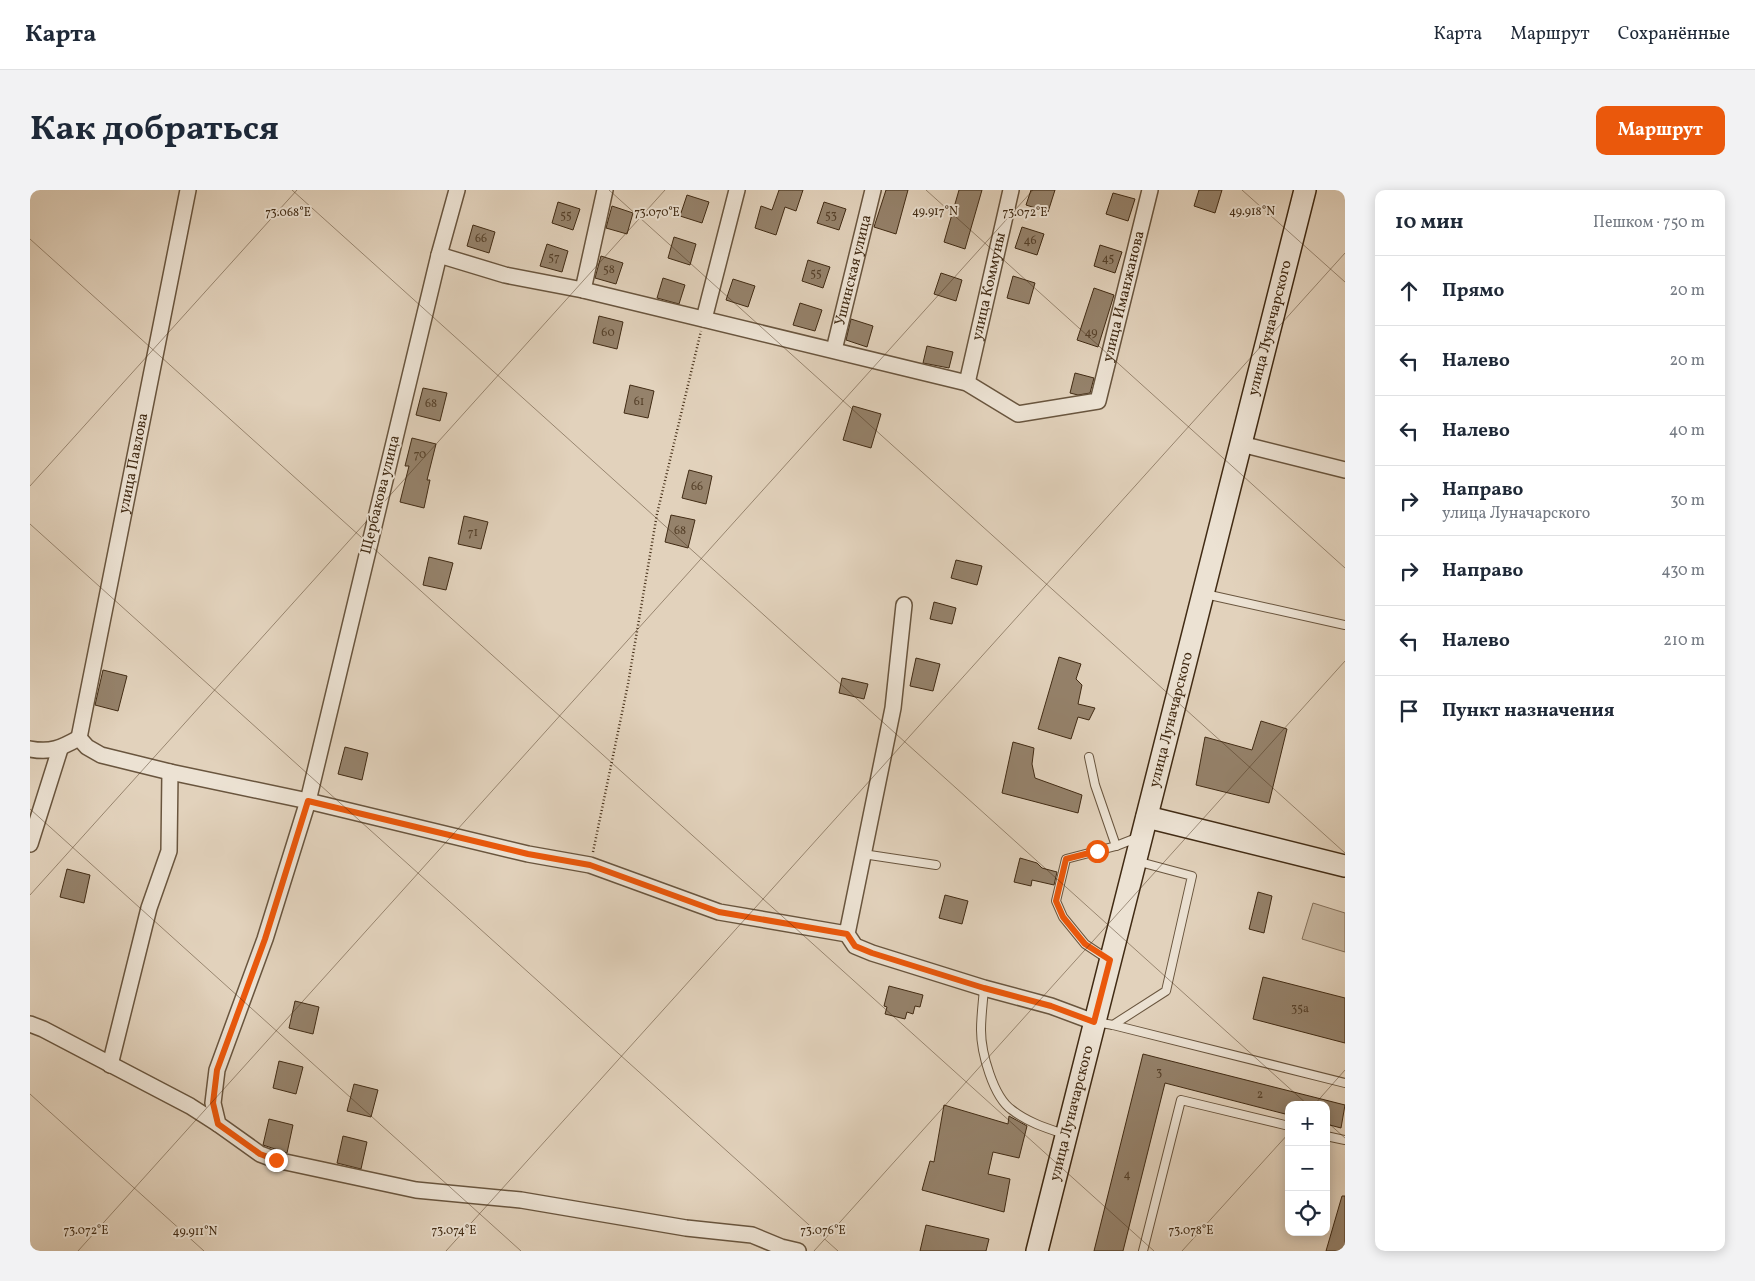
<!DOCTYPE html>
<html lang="ru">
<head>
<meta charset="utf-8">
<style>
	:root { --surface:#fff; --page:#f2f2f3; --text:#1f2937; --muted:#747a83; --line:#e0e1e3; --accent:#ea580c }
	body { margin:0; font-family:Vollkorn,serif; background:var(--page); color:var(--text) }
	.controls { position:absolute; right:15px; bottom:15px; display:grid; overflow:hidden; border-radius:10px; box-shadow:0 2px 12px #0003 }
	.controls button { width:45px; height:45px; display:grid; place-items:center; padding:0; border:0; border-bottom:1px solid var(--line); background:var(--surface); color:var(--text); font:25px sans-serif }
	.stop { position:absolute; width:15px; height:15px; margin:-11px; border:4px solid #ea580c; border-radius:50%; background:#fff }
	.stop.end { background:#ea580c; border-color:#fff; box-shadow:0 1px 5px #0008 }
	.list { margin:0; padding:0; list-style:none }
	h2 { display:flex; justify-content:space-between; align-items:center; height:65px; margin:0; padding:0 20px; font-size:21px }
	h2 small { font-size:16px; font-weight:400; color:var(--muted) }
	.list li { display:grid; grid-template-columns:32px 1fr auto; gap:15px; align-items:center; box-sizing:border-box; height:70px; padding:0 20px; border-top:1px solid var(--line) }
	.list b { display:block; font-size:19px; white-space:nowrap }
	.list p { margin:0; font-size:16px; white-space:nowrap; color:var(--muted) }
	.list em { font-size:16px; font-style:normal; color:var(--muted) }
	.icon { flex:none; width:28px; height:28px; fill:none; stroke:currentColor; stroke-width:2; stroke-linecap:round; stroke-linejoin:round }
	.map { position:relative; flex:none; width:1315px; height:1061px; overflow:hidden; border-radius:10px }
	header { display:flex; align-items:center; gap:30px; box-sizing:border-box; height:70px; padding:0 25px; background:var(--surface); border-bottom:1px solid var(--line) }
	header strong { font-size:24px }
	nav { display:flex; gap:28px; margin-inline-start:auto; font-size:18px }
	.intro { display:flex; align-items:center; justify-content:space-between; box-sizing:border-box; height:120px; padding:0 30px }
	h1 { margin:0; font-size:35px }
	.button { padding:12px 22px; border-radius:10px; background:var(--accent); color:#fff; font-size:18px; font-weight:700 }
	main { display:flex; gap:30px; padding:0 30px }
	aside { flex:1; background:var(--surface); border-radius:10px; box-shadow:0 2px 12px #0003 }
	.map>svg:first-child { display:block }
</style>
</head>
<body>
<header>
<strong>Карта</strong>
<nav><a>Карта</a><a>Маршрут</a><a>Сохранённые</a></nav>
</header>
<div class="intro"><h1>Как добраться</h1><a class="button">Маршрут</a></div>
<main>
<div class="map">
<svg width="1315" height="1061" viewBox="0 0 1315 1061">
	<rect width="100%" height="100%" fill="#e2d2bc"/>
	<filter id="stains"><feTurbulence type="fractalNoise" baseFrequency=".004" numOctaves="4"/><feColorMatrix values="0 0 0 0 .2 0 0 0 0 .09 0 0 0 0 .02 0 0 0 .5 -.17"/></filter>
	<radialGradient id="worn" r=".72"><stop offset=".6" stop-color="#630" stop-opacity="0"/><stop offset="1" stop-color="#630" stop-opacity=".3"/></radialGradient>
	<polygon fill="#c7b69f" stroke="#84705a" points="1283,713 1315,723 1315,762 1272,749"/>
	<g fill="#95826b" stroke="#412b14">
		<polygon points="749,0 773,0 766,21 755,17 746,45 725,38 731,16 742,20"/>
		<polygon points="856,0 878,0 866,44 844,37"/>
		<polygon points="929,0 952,0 935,59 914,52"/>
		<polygon points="1001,0 1025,0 1018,22 996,15"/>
		<polygon points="1169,0 1192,0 1185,23 1164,16"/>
		<polygon points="1083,3 1105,9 1098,31 1076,24"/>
		<polygon points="657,5 679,12 672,33 650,26"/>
		<polygon points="528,12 550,19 543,40 522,33"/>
		<polygon points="794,12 816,19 809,40 787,33"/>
		<polygon points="582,16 603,23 597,44 576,38"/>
		<polygon points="443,35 465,42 459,63 437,56"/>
		<polygon points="992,37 1014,44 1007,65 985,58"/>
		<polygon points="644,47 666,54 660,75 638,68"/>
		<polygon points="517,54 538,61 532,82 510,76"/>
		<polygon points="1070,55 1092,62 1085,83 1064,76"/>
		<polygon points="571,66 593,73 586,94 565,88"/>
		<polygon points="778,70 800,77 793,98 772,91"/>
		<polygon points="911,83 932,90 926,111 904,104"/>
		<polygon points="983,86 1005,93 999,114 977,108"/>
		<polygon points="633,88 655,95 649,114 627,108"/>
		<polygon points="703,89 725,96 718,117 696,110"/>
		<polygon points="1064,98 1084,105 1068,157 1047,150"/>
		<polygon points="770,113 792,120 785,141 763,135"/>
		<polygon points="569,126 593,132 587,159 563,153"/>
		<polygon points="821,129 843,136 837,157 816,150"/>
		<polygon points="897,156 923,162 919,178 893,173"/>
		<polygon points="1045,183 1064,188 1060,203 1048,205 1040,203"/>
		<polygon points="600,195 624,201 618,228 594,223"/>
		<polygon points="393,198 417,203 410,231 386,225"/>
		<polygon points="823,216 851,224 841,258 813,250"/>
		<polygon points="382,248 406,254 397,290 400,290 394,318 370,312 379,276 375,276"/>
		<polygon points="659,280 682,286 676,314 652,308"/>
		<polygon points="641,325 665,330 658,358 635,352"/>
		<polygon points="434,326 458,332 451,359 428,354"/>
		<polygon points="399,367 423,373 416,400 393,395"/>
		<polygon points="926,370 952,376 947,395 921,388"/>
		<polygon points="904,412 926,418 922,434 900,429"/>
		<polygon points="1029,467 1051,474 1046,489 1052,495 1048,514 1065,518 1059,530 1048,527 1041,549 1008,539"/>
		<polygon points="886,468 910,474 903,501 880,496"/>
		<polygon points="73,480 97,486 88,521 65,515"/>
		<polygon points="812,488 838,494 834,509 809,503"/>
		<polygon points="1231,531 1257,539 1239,613 1166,595 1175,547 1222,560"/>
		<polygon points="983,552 1004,558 1002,574 1005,588 1052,605 1048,623 972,603"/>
		<polygon points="315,557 338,563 332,590 308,584"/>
		<polygon points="990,668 1007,673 1012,678 1027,682 1024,695 1002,690 1001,696 984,692"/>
		<polygon points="37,679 60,685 54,713 30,707"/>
		<polygon points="1228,702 1242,706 1234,743 1219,739"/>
		<polygon points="915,705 938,711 932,734 909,728"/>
		<polygon points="1233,787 1315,808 1315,853 1223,829"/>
		<polygon points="859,796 893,805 890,817 885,816 883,824 877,822 875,829 855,824 857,817 854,816"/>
		<polygon points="265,811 289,817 283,844 259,838"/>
		<polygon points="1113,864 1315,915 1311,938 1296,934 1296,915 1259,915 1259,925 1135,893 1093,1061 1064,1061"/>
		<polygon points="249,871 273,877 266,904 243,898"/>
		<polygon points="324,894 348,900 341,927 317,921"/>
		<polygon points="914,915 978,934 979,926 997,936 989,968 963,962 958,984 980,989 974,1022 892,1000 900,971 904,972"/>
		<polygon points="239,929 263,935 257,963 233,955"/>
		<polygon points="313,946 337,952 331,979 307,973"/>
		<polygon points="1312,1006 1315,1006 1315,1061 1296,1061"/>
		<polygon points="896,1035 959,1049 956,1061 890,1061"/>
	</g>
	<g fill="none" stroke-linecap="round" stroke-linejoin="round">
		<defs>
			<g id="lane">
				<polyline points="1175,404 1315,435"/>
				<polyline points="1059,567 1065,595 1086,656"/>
				<polyline points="833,664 906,675"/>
				<polyline points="1079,770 1055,754 1033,727 1026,711 1036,669 1086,656 1109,647"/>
				<path d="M954 798C953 812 951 826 951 840 951 862 963 907 982 920 997 932 1016 938 1034 944"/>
				<polyline points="1066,832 1083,835 1315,893"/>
				<polyline points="1083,835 1136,801 1162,686 1106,671"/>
				<polyline points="1296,946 1315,950"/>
				<polyline points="1113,1061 1151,910 1259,936"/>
			</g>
			<g id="street">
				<polyline points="427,0 409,65 278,611 235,749 187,880 183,913 188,934 230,964 246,970 386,1000 491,1010 656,1038 722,1045 751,1057 768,1061"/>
				<path id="s1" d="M409 65 475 85 553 100 937 193 988 224 1068 211 1120 0"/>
				<polyline points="553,100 575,0"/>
				<polyline points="674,129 707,0"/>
				<path id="s2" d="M804 160 843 0"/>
				<path id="s3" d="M937 193 981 0"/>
				<polyline points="1211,254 1315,280"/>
				<polyline points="874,415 863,518 817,744 825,756 842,763 954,798 1021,816 1064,832"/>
				<path id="s4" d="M49 548 158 0"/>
				<path d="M0 559C21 563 31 558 49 548L57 557 71 565 140 582 278 611 498 664 560 675 689 722 817 744"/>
				<polyline points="0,654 30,559"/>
				<polyline points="0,834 13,839 160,916 188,934"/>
				<polyline points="80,875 119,718 139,661 140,582"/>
			</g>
			<g id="secondary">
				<polyline points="1117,627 1315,676"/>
				<path id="s5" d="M1007 1061 1275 0"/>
			</g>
		</defs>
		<use href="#lane" stroke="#69553e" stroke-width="10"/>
		<use href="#street" stroke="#69553e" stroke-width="18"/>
		<use href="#secondary" stroke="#412b14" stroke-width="24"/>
		<polyline stroke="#412b14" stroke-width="2.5" stroke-dasharray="1 2.5" stroke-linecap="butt" points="563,662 598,494 627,324 671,141"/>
		<use href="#lane" stroke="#ece2d3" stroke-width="8"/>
		<use href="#street" stroke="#ece2d3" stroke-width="15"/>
		<use href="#secondary" stroke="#ece2d3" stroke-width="21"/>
	</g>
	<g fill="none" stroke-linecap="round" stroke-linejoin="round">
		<polyline stroke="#ea580c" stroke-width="6" points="246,970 230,964 188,934 183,913 187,880 235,749 278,611 498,664 560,675 689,722 817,744 825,756 842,763 954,798 1021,816 1064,832 1080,770 1055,754 1033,727 1026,711 1036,669 1067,661"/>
	</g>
	<path fill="none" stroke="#412b14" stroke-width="1" stroke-opacity="0.45" d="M262 0 1278 915M579 0 1315 663M896 0 1315 378M1212 0 1315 92M0 49 1124 1061M0 296 267 0M0 334 808 1061M0 619 491 1061M0 705 635 0M0 904 174 1061M1284 915 1315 880M1296 931 1315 948M48 1061 1003 0M416 1061 1315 63M784 1061 1315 471M1152 1061 1259 943"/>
	<g text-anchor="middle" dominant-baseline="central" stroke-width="4" stroke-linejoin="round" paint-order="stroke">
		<g font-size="12" fill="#56412a">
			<text x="536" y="26">55</text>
			<text x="801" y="26">53</text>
			<text x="451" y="49">66</text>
			<text x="1000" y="51">46</text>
			<text x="524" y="68">57</text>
			<text x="1078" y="69">45</text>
			<text x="579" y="80">58</text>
			<text x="786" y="84">55</text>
			<text x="578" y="143">60</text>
			<text x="1061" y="143">49</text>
			<text x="609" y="212">61</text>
			<text x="401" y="214">68</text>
			<text x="390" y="265">70</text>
			<text x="667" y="297">66</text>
			<text x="650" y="341">68</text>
			<text x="443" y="343">71</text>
			<text x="1270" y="819">35а</text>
			<text x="1129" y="883">3</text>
			<text x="1230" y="905">2</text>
			<text x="1097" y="985">4</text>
		</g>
		<g font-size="15" fill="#412b14" stroke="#ece2d3">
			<text stroke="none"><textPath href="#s2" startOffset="82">Ушинская улица</textPath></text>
			<text stroke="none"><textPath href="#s3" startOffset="99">улица Коммуны</textPath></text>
			<text stroke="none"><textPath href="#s1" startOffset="792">улица Иманжанова</textPath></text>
			<text stroke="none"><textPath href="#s5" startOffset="952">улица Луначарского</textPath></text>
			<text stroke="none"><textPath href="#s4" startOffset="280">улица Павлова</textPath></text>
			<text transform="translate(351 305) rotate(-76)">Щербакова улица</text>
			<text stroke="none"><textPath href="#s5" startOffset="548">улица Луначарского</textPath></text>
			<text stroke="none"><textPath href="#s5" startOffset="142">улица Луначарского</textPath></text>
		</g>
	</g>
	<g font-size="12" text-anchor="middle" fill="#412b14" stroke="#ece2d3" stroke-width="4" stroke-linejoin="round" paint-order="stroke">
		<text x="905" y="25">49.917°N</text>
		<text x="1222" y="25">49.918°N</text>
		<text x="258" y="26">73.068°E</text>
		<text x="627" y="26">73.070°E</text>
		<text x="995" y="26">73.072°E</text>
		<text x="56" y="1044">73.072°E</text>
		<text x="424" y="1044">73.074°E</text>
		<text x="793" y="1044">73.076°E</text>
		<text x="1161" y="1044">73.078°E</text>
		<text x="165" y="1045">49.911°N</text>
	</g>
	<rect width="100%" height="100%" filter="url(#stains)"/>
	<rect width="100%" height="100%" fill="url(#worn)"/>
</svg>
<div class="controls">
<button>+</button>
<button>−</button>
<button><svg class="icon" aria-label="locate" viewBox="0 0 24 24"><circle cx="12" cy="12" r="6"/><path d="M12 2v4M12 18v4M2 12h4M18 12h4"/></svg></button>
</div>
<div class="stop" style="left:1067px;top:661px"></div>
<div class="stop end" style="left:246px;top:970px"></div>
</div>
<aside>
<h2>10 мин<small>Пешком · 750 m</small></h2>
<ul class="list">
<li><svg class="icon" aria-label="ahead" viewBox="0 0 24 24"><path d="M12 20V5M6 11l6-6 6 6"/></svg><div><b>Прямо</b></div><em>20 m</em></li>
<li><svg class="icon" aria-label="left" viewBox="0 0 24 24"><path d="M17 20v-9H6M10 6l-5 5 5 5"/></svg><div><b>Налево</b></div><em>20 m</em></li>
<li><svg class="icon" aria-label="left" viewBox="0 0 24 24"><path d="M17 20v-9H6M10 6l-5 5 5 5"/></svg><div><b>Налево</b></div><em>40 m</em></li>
<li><svg class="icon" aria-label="right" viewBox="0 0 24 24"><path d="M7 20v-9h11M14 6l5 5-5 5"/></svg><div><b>Направо</b><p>улица Луначарского</p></div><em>30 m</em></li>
<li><svg class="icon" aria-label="right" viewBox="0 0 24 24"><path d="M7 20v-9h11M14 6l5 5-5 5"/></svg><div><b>Направо</b></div><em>430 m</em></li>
<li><svg class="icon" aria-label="left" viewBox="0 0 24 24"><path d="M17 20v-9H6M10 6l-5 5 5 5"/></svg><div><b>Налево</b></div><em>210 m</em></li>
<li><svg class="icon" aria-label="arrive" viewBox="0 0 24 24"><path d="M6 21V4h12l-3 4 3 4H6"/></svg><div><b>Пункт назначения</b></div></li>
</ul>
</aside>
</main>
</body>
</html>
